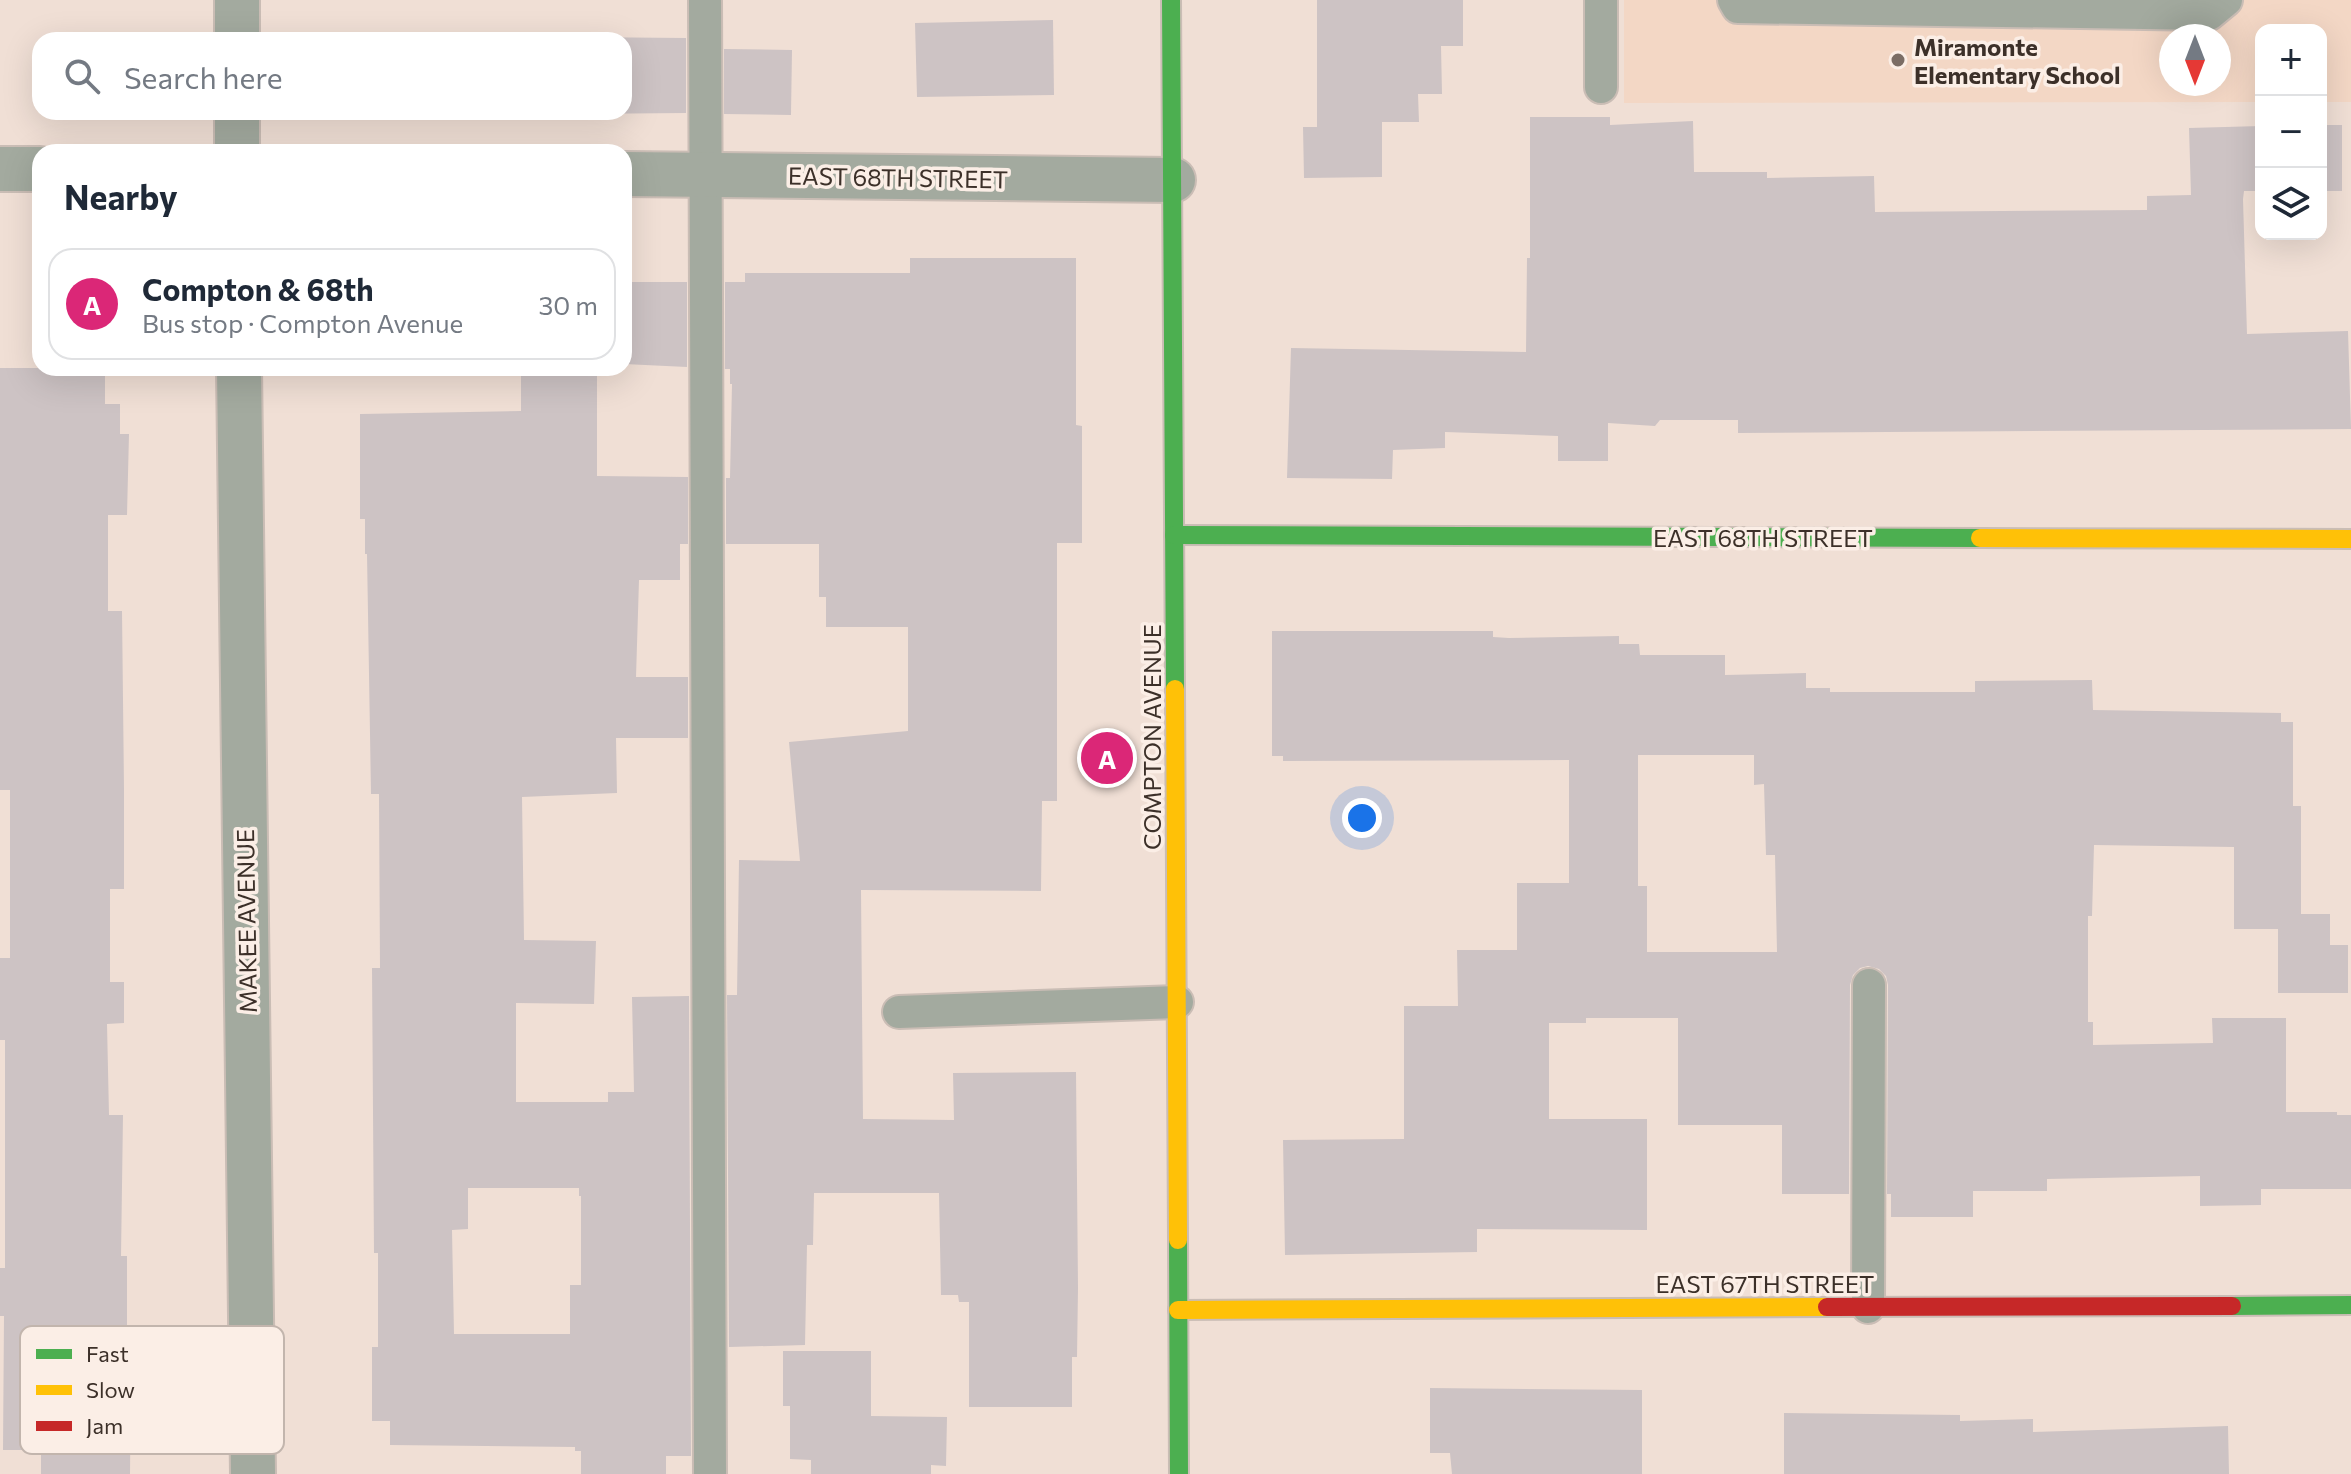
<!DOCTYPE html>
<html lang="en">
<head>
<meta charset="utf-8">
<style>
	:root { --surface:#fff; --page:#f2f2f3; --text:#1f2937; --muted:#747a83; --line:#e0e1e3; --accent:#db2777 }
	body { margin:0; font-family:Commissioner,sans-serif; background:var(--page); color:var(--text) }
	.controls { position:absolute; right:24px; top:24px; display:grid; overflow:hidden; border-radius:16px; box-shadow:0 8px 32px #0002 }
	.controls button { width:72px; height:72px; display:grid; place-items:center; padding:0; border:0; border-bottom:2px solid var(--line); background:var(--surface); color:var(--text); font:40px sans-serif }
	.compass { position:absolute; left:2159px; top:24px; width:72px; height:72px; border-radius:50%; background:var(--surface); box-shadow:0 8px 32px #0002; rotate:180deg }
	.you { position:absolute; left:1362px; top:818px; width:28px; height:28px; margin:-20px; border:6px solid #fff; border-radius:50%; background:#1a73e8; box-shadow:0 0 0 12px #1a73e833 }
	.badge { display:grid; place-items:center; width:52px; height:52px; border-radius:50%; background:var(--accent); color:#fff; font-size:26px; font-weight:700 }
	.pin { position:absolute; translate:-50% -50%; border:4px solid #fff; box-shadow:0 2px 8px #0006 }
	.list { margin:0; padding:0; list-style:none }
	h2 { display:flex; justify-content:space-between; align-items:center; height:104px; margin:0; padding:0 32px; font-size:34px }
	h2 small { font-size:26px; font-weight:400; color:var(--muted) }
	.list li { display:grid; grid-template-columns:52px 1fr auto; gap:24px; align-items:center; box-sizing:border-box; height:112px; margin:0 16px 16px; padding:0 16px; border:2px solid var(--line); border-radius:24px }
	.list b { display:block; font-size:30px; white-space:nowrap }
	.list p { margin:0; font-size:26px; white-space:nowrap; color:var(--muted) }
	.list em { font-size:26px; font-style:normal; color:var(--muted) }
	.icon { flex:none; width:44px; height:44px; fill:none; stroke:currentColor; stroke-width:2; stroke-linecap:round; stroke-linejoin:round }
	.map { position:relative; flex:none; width:2351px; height:1474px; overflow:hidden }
	.search { position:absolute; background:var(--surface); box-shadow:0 8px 32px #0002; left:32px; top:32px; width:600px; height:88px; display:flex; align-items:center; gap:20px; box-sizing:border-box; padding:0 28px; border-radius:24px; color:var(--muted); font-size:30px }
	.panel { position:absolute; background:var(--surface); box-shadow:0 8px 32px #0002; left:32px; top:144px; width:600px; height:232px; border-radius:24px }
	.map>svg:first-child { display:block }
</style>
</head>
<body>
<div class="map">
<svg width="2351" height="1474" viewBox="0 0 2351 1474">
	<rect width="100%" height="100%" fill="#f0dfd5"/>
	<path fill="#f3d7c5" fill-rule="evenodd" d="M1624 0H2351V102H2321V30H2261V102L1624 103ZM2171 36H2219V84H2171Z"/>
	<g fill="#cdc3c4" fill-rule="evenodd">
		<polygon points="1317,0 1463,0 1463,46 1441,46 1442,94 1418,94 1419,122 1382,122 1382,177 1304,178 1303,127 1317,127"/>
		<polygon points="1053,20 1054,95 917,97 915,23"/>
		<polygon points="576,37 686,38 686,113 576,114 624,112 624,40 576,40"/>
		<polygon points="724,49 792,50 791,115 724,114"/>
		<polygon points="1530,117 1610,117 1610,125 1693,121 1694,172 1767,172 1767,178 1874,176 1875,212 2147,210 2147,196 2191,195 2189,128 2261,126 2261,191 2244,191 2243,199 2247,334 2348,331 2351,429 1738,433 1738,420 1660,420 1655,426 1608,423 1608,461 1558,461 1558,436 1445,432 1445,448 1393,450 1392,479 1287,478 1291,348 1526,352 1527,258 1530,258"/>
		<rect x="2321" y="125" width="21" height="66"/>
		<polygon points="910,258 1076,258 1076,425 1082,426 1082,543 1057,543 1057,801 1042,801 1041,891 861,890 863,1119 954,1120 953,1073 1076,1072 1078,1288 1077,1357 1072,1357 1072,1407 969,1407 969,1302 959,1302 958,1295 941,1295 939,1193 814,1193 813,1245 807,1245 805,1345 729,1347 727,995 737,995 739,860 800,861 789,742 908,731 908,627 826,627 826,597 819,597 819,544 726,544 726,478 730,478 732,384 730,384 730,369 725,369 725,282 745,282 745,273 910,273"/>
		<polygon points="624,282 687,282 687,367 624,364"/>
		<polygon points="0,368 105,368 105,404 120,404 120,434 129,434 127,515 108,515 108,611 122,611 124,789 124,889 110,889 110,982 124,982 124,1023 107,1024 109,1115 123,1115 121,1256 127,1256 127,1366 131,1366 130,1474 41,1474 41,1450 3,1450 4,1316 0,1316 0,1268 5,1268 5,1040 0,1040 0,958 10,958 10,790 0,790"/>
		<path d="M521 368H597V476L688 477V544H680V580H639L636 677H688V738H616L617 793 522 797 524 940 596 941 594 1004 516 1003V1102H608V1092H634L632 997 689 996 691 1456H666V1474H581V1451H575V1447L390 1445V1421H372V1347H378V1253H374L372 968H380L379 794H371L367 554H365V519H360V414L521 411ZM468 1188H579V1196H581V1285H570V1334H454L452 1230 468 1229Z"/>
		<path d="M1272 631H1493V637L1509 638 1619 636V644H1639L1640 655H1725V675L1806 673V688H1830V692H1975V681L2092 680 2093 710 2281 713V722H2293V806H2301V914H2330V945H2348V993H2278V929H2234V847L2094 845 2092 916H2088V1022H2093V1045L2213 1043 2212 1018H2286V1112H2337V1115H2351V1189H2261V1205L2200 1206V1176L2047 1179V1191H1973V1217H1891V1194H1887L1888 985 1886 976 1879 969 1868 966 1860 968 1853 975 1850 985 1849 1194H1782V1125H1678V1018H1586V1023H1549V1119H1647V1230L1477 1229V1252L1285 1255 1283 1140 1404 1139V1006H1458L1457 950H1517V883H1569V760L1283 761V756H1272ZM1638 755H1754V785L1764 784 1766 855H1775L1777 952H1647V886H1638Z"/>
		<polygon points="783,1351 871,1351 871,1416 947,1417 946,1466 931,1465 931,1474 811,1474 811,1460 790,1459 790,1406 783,1406"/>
		<polygon points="1430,1388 1642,1390 1642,1474 1452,1474 1450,1453 1430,1453"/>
		<polygon points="1784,1413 1960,1415 1960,1421 2033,1419 2033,1432 2228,1426 2229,1474 1784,1474"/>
	</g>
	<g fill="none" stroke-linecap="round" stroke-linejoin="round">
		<defs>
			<g id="lane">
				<polyline points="705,0 710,1474"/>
				<polyline points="1734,0 1738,7 2209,14 2226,0"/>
				<polyline points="1601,87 1601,0"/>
				<polyline points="899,1012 1177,1002"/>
				<polyline points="1868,1307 1869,985"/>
			</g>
			<g id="street">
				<polyline points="237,40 237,0"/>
				<polyline points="237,152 237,112"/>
				<polyline points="0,169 40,169"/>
				<polyline points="624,174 1173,180"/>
				<polyline points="239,368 253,1474"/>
			</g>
			<g id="fast">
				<polyline points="1171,0 1175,689"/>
				<polyline points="1174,535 1980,538"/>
				<polyline points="1178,1240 1179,1474"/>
				<polyline points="2232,1306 2351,1305"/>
			</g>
			<g id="slow">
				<polyline points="1980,538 2351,539"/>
				<polyline points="1175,689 1178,1240"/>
				<polyline points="1178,1310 1827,1307"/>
			</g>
			<polyline id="jam" points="1827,1307 2232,1306"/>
		</defs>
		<use href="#lane" stroke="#cabdb5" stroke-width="36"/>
		<use href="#street" stroke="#cabdb5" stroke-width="48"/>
		<use href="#fast" stroke="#cabdb5" stroke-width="22"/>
		<use href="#slow" stroke="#cabdb5" stroke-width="22"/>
		<use href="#jam" stroke="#cabdb5" stroke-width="22"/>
		<use href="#lane" stroke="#a3aa9f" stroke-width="32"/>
		<use href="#street" stroke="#a3aa9f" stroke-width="44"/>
		<use href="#fast" stroke="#4caf50" stroke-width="18"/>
		<use href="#slow" stroke="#ffc107" stroke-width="18"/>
		<use href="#jam" stroke="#c62828" stroke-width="18"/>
	</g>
	<circle fill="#7b6d65" stroke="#fbeee6" stroke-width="3" cx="1898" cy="60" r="8"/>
	<g text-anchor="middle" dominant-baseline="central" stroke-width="7" stroke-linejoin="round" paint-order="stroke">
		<g font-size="24" font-weight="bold" fill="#3c3029" stroke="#fbeee6" text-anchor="start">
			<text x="1914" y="46">Miramonte<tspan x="1914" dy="28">Elementary School</tspan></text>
		</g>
		<g font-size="24" fill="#3c3029" stroke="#fbeee6">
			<text transform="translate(898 177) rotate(1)">EAST 68TH STREET</text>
			<text x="1763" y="537">EAST 68TH STREET</text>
			<text transform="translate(1151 737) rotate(-90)">COMPTON AVENUE</text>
			<text transform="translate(246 921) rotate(-91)">MAKEE AVENUE</text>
			<text x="1765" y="1283">EAST 67TH STREET</text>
		</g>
	</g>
	<rect x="20" y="1326" width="264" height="128" rx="12" fill="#fbeee6" stroke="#c2b5ad" stroke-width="2"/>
	<rect x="36" y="1349" width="36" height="10" fill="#4caf50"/>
	<rect x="36" y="1385" width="36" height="10" fill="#ffc107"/>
	<rect x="36" y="1421" width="36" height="10" fill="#c62828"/>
	<g font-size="22" fill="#3c3029">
		<text x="86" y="1362">Fast</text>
		<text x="86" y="1398">Slow</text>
		<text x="86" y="1434">Jam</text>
	</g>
</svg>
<div class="controls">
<button>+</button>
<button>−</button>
<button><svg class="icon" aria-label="layers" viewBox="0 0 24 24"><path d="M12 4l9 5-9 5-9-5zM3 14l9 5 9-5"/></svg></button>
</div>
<svg class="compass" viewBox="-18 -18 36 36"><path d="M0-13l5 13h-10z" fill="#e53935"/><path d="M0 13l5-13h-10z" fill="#747a83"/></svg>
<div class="you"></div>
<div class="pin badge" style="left:1107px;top:758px">A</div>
<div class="search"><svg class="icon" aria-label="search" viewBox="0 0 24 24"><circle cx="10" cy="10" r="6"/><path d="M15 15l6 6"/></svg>Search here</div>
<section class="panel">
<h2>Nearby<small></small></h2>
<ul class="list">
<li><span class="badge">A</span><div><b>Compton &amp; 68th</b><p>Bus stop · Compton Avenue</p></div><em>30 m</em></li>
</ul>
</section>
</div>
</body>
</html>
